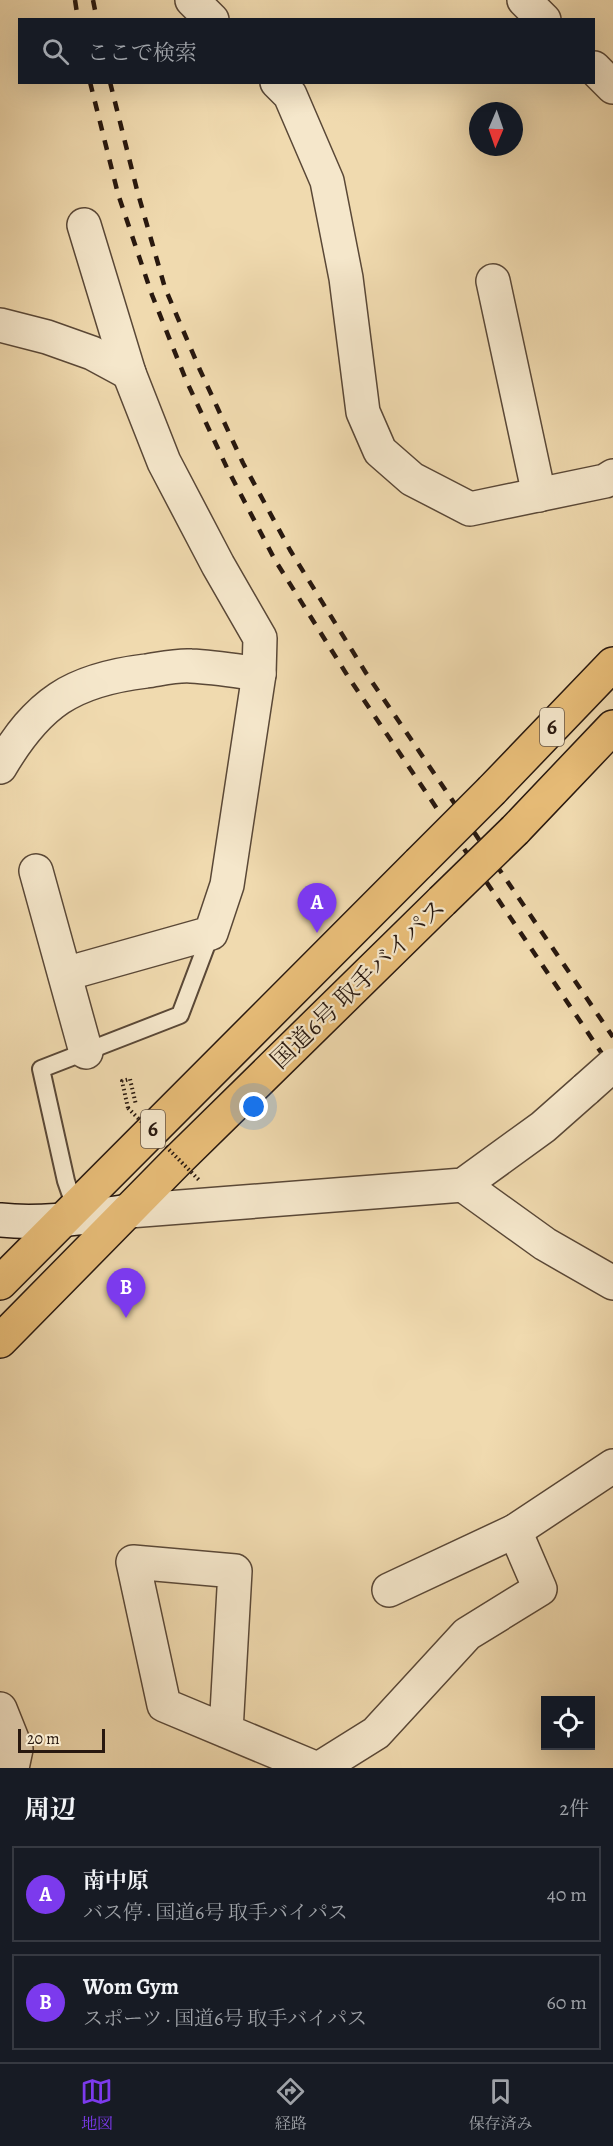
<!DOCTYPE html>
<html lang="ja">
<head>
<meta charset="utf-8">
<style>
	:root { --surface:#171b24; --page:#242831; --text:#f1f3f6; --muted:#9ea1a6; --line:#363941; --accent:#7c3aed }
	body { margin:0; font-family:Alegreya,"Noto Serif JP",serif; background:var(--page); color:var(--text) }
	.controls { position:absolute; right:18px; bottom:18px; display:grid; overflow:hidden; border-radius:0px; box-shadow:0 6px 24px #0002 }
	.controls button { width:54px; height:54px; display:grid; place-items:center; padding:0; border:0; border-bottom:2px solid var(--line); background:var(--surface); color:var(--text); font:30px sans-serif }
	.compass { position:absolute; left:469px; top:102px; width:54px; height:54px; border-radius:50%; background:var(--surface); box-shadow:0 6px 24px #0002; rotate:182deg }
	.scale { position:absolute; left:18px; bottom:15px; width:87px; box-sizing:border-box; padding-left:6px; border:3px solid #28180f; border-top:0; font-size:16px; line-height:21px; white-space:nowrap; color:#28180f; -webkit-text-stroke:4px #f5e7cb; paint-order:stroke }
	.you { position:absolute; left:254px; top:1107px; width:21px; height:21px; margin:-15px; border:4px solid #fff; border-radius:50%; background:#1a73e8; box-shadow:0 0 0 9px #1a73e833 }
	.badge { display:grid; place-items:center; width:39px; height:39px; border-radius:50%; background:var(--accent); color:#fff; font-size:20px; font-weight:700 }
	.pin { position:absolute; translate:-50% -50px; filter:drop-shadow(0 2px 3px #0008) }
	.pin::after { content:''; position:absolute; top:32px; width:21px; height:18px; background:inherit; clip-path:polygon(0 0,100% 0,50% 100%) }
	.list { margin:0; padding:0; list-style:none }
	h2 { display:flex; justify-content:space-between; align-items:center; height:78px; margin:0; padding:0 24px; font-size:26px }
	h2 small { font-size:20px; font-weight:400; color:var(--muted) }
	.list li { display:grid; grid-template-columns:39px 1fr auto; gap:18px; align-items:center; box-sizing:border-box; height:96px; margin:0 12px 12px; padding:0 12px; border:2px solid var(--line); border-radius:0px }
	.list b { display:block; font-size:22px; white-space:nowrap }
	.list p { margin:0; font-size:20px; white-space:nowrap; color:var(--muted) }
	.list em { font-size:20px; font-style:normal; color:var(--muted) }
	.icon { flex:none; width:33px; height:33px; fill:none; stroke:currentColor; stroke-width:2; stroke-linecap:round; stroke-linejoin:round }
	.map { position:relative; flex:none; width:613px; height:1768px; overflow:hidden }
	.search { position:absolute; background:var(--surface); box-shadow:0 6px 24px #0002; left:18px; right:18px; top:18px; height:66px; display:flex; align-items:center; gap:15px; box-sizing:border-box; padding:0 21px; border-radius:0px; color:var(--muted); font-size:22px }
	.sheet { height:294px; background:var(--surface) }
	nav { display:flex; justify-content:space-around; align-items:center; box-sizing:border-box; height:84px; border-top:2px solid var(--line); background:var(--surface); font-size:16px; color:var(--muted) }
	nav a { display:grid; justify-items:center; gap:3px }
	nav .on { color:var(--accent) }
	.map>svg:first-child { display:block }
</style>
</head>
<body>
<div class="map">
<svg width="613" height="1768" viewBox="0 0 613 1768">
	<rect width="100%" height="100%" fill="#f0daaf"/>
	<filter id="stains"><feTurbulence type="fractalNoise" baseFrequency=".00333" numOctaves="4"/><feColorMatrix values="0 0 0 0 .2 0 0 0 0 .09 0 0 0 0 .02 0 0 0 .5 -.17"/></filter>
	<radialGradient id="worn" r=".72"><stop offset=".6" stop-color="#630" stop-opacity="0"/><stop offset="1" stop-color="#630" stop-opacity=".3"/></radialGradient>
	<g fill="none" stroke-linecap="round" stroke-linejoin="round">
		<defs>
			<polyline id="lane" points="75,1207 66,1181 41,1069 180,1015 211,933"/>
			<g id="street">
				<polyline points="192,0 212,20"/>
				<polyline points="524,0 544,20"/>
				<polyline points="594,68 613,87"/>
				<polyline points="277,82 290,95 327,181 346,278 363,412 380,451 412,479 470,509 605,481 613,476"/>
				<polyline points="493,281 539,495"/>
				<polyline points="0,325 47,337 92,353 129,373"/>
				<path d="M0 767C38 703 71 680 146 671 160 669 176 665 191 666 214 667 237 671 259 674"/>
				<polyline points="36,871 86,1052"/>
				<polyline points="65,974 211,933 227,885 259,674 260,638 218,565 164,462 129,373 84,225"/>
				<polyline points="463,1185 545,1244 613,1283"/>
				<polyline points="129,1211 463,1185 543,1127 586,1089"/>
				<polyline points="389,1590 515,1531 613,1466"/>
				<polyline points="0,1709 16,1749 12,1768"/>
				<polyline points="226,1731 235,1571 133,1562 164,1705 315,1768"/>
				<polyline points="320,1768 376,1733 467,1634 540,1589 515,1531"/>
			</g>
			<path id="secondary" d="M0 1220C43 1225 86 1217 129 1211"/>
			<g id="highway">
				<polyline points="492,790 613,664"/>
				<polyline points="515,830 613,727"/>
				<polyline points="0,1283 419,863"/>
				<polyline points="0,1341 177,1161 442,901"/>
			</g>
		</defs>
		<use href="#lane" stroke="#5a4837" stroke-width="20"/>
		<use href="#street" stroke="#5a4837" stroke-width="36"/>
		<use href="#secondary" stroke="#28180f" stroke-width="36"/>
		<use href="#highway" stroke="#28180f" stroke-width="36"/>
		<polyline stroke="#28180f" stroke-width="4" stroke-dasharray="1.5 3" stroke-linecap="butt" points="128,1108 122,1081 130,1079 136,1105"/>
		<use href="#lane" stroke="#f5e7cb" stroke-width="16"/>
		<use href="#street" stroke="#f5e7cb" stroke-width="33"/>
		<use href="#secondary" stroke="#f5e7cb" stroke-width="33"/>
		<use href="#highway" stroke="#e8bd78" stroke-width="33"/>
		<g stroke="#28180f" stroke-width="4.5" stroke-dasharray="10 10" stroke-linecap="butt">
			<polyline points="75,0 78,20"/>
			<polyline points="93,0 97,20"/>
			<polyline points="90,82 118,194 152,295 186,380 228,470 275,560 349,678 613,1070"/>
			<polyline points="110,82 137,190 165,288 200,370 243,463 290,550 366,673 613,1037"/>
		</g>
		<defs>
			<polyline id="street-bridge" points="586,1089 613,1065"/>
			<g id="highway-bridge">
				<polyline points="419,863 492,790"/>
				<polyline points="442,901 515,830"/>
			</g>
		</defs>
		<use href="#street-bridge" stroke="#5a4837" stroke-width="36" stroke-linecap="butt"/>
		<use href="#highway-bridge" stroke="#28180f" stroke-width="36" stroke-linecap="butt"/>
		<polyline stroke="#28180f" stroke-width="4" stroke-dasharray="1.5 3" stroke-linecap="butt" points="128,1108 199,1180"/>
		<use href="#street-bridge" stroke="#f5e7cb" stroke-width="33"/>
		<use href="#highway-bridge" stroke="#e8bd78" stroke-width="33"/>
	</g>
	<g text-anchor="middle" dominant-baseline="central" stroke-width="4.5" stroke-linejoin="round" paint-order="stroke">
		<g fill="#f5e7cb" stroke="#665647" stroke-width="1.5">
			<rect x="540" y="708" width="24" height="38" rx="4.5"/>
			<rect x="141" y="1110" width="24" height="38" rx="4.5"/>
		</g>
		<g font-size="22" font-weight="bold" fill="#28180f">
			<text x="552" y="727">6</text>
			<text x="153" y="1129">6</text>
		</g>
		<g font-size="24" fill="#28180f" stroke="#f5e7cb">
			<text transform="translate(358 984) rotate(-44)">国道6号 取手バイパス</text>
		</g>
	</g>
	<rect width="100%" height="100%" filter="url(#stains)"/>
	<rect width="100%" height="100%" fill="url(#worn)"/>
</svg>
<div class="controls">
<button><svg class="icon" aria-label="locate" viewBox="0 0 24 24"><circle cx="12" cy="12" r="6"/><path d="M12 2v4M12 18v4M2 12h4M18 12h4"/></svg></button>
</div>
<svg class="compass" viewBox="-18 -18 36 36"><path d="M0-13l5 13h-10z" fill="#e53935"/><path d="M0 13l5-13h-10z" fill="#9ea1a6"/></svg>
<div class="scale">20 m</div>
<div class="you"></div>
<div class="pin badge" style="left:317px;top:933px">A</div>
<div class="pin badge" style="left:126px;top:1318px">B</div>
<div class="search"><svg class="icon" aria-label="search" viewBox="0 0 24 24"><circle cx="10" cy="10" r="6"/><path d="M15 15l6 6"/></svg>ここで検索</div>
</div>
<section class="sheet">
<h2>周辺<small>2件</small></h2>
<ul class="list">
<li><span class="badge">A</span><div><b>南中原</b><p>バス停 · 国道6号 取手バイパス</p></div><em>40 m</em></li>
<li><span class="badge">B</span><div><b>Wom Gym</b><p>スポーツ · 国道6号 取手バイパス</p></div><em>60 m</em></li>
</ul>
</section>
<nav>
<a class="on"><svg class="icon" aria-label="map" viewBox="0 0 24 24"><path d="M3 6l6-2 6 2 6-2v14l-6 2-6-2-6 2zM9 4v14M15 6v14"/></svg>地図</a>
<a><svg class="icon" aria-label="directions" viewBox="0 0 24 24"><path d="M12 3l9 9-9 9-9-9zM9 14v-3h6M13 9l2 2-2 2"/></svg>経路</a>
<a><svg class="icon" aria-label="saved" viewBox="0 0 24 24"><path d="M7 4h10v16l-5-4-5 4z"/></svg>保存済み</a>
</nav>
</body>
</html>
